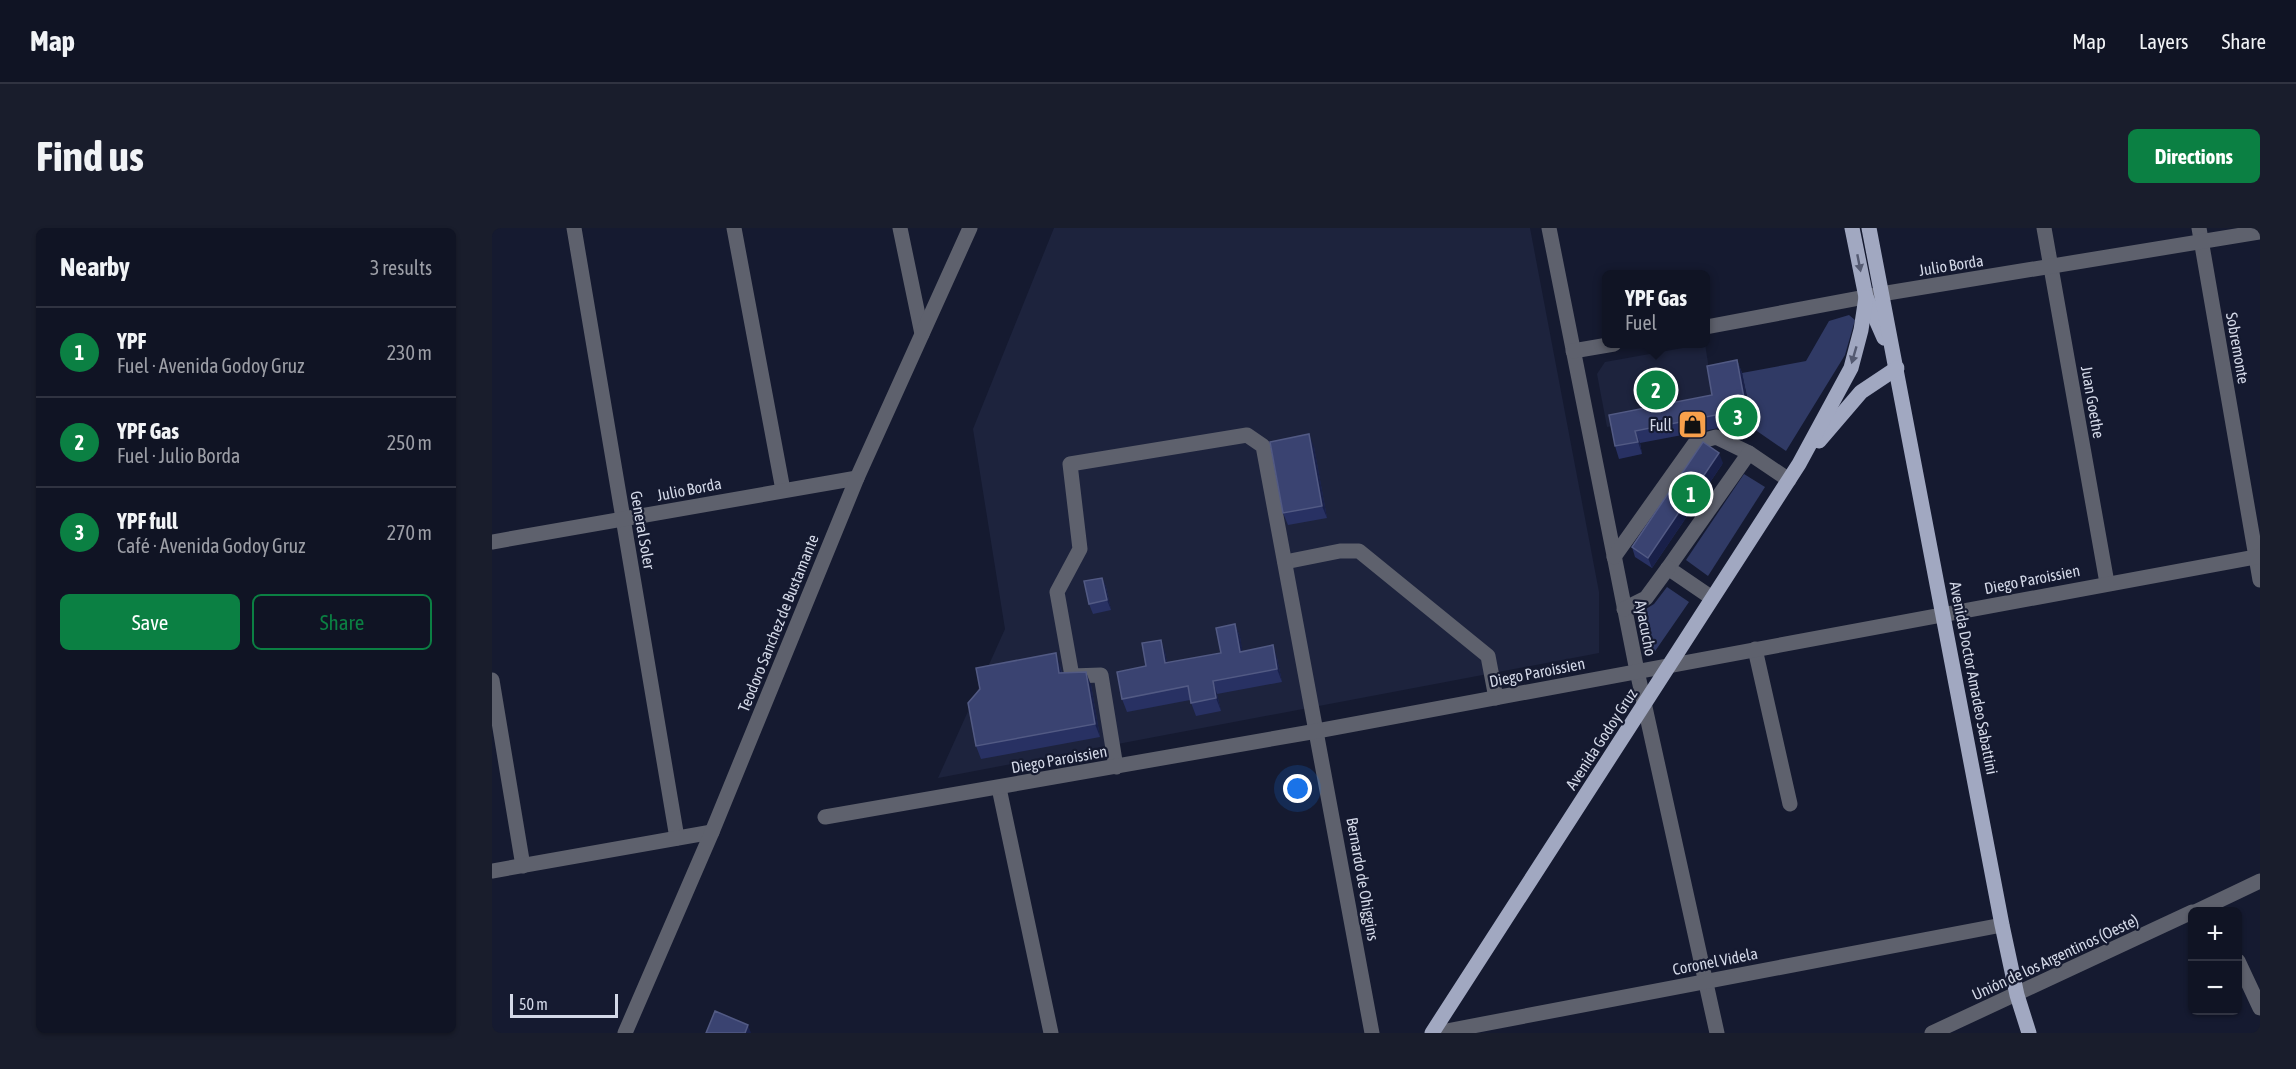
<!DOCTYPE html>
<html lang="en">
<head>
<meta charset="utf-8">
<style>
	:root { --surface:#101424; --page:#191d2c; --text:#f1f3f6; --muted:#9c9ea6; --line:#303341; --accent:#0b8043 }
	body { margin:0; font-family:"Asap Condensed",sans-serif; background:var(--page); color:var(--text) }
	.controls { position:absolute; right:18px; bottom:18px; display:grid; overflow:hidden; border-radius:9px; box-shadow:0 2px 4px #0004 }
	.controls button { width:54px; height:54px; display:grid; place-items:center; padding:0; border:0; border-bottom:2px solid var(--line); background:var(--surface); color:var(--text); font:30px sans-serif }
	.scale { position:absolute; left:18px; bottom:15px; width:108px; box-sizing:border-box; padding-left:6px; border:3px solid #d3d8e7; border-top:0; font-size:16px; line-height:21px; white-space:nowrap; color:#d3d8e7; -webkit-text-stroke:4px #151a30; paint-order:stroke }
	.you { position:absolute; left:806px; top:561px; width:21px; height:21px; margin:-15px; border:4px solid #fff; border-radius:50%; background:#1a73e8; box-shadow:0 0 0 9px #1a73e833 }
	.badge { display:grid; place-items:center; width:39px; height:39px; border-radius:50%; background:var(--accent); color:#fff; font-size:20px; font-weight:700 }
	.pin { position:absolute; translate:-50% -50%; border:3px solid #fff; box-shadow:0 2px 6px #0006 }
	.popup { position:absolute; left:1110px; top:42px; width:108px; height:78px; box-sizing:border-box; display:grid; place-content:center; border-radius:9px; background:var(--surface); filter:drop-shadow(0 2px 4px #0005); font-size:20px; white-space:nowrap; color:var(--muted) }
	.popup b { font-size:22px; color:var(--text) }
	.popup::after { content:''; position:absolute; left:50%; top:100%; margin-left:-12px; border:12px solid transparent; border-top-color:var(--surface) }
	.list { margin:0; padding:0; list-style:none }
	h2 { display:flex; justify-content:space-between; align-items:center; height:78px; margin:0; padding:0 24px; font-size:26px }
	h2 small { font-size:20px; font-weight:400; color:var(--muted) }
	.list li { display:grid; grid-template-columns:39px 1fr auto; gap:18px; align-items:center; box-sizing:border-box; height:90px; padding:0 24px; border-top:2px solid var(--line) }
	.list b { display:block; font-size:22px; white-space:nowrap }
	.list p { margin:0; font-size:20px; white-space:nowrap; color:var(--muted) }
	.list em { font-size:20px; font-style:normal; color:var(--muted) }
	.actions { display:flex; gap:12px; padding:18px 24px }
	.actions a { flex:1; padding:14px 0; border:2px solid var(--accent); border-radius:9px; text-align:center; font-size:21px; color:var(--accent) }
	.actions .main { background:var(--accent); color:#fff }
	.map { position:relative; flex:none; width:1768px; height:805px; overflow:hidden; border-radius:9px }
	header { display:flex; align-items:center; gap:36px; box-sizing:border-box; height:84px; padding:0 30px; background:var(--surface); border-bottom:2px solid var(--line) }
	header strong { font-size:28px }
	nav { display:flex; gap:33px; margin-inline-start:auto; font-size:21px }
	.intro { display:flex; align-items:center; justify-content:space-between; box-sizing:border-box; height:144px; padding:0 36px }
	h1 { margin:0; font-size:42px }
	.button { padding:15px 27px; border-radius:9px; background:var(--accent); color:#fff; font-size:21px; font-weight:700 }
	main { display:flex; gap:36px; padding:0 36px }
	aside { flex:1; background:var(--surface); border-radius:9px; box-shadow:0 2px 4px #0004 }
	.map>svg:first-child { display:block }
</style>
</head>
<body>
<header>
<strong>Map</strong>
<nav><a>Map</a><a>Layers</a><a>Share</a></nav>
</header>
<div class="intro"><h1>Find us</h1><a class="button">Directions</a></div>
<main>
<aside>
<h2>Nearby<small>3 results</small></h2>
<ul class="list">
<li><span class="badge">1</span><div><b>YPF</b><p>Fuel · Avenida Godoy Gruz</p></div><em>230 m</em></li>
<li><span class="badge">2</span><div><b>YPF Gas</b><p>Fuel · Julio Borda</p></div><em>250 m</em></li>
<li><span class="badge">3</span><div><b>YPF full</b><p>Café · Avenida Godoy Gruz</p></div><em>270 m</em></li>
</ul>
<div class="actions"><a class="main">Save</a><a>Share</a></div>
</aside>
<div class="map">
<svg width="1768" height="805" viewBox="0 0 1768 805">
	<rect width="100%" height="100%" fill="#151a30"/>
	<g fill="#1d233d">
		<polygon points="562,0 1038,0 1107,364 1107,425 446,550 513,401 481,201"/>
		<polygon points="1213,116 1223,179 1115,199 1105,146 1113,134"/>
	</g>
	<g fill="#303a65">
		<polygon points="1357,87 1363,92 1353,127 1294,223 1262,201 1250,145 1314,133 1337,93"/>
		<polygon points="1252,246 1273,259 1216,348 1194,332"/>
		<polygon points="1175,359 1197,374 1159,429 1149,384 1162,376"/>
	</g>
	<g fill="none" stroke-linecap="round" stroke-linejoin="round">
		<g stroke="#5e616d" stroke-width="15">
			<polyline points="82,0 185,610"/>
			<polyline points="242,0 291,262"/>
			<polyline points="408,0 430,106"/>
			<polyline points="1057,0 1145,443 1225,805"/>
			<polyline points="1552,0 1615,355"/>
			<polyline points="1707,0 1768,352"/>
			<polyline points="1214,99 1389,66 1768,4"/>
			<polyline points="1081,123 1122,116"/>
			<polyline points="0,314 365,250"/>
			<polyline points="1122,329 1203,215 1224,209 1257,225"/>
			<polyline points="793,334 848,323 867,323 996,428 1004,470"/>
			<polyline points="1220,370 1176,340 1257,225 1297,252"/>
			<polyline points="1132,381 1154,370 1176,340"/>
			<polyline points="1263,421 1298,576"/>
			<polyline points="0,452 31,638"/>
			<polyline points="624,539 609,447 580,448 565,364 588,321 578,236 755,207 771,218 880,805"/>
			<polyline points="507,560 559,805"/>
			<polyline points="333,589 825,503 1768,328"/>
			<polyline points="0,643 220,604"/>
			<polyline points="1703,684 1768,653"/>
			<polyline points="1746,733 1768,780"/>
			<polyline points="133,805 220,604 365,250 478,0"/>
			<polyline points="944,805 1510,697"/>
			<polyline points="1440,805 1700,684"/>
		</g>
		<g stroke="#a1a8c1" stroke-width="15">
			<polyline points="1360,0 1374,69 1392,110"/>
			<polyline points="1377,0 1510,697 1525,767 1537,805"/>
			<polyline points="1327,213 1369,164 1405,140"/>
			<polyline points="940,805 1307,236 1359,140 1369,102 1374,69"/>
		</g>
	</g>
	<g fill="#283163">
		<polygon points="1245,132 1250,145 1259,194 1148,215 1150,226 1127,231 1123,218 1117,187 1220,167"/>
		<polygon points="822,219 835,290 796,297 791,285"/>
		<polygon points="1231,235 1160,340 1143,329 1140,319"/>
		<polygon points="610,350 614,359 619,382 601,386 597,376"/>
		<polygon points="743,396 748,409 750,423 785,430 790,454 725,466 729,483 704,488 698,472 635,484 630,471 654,438 673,424 675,435 729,425"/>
		<polygon points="568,438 570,445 599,457 608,509 489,531 484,518"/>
	</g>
	<g fill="#192049">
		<polygon points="1245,132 1250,145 1259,194 1254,181"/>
		<polygon points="1143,203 1148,215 1150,226 1146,214"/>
		<polygon points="817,206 822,219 835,290 830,278"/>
		<polygon points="1227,225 1231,235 1160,340 1156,330"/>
		<polygon points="610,350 614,359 619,382 615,372"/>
		<polygon points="743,396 748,409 753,436 748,424"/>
		<polygon points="669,412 673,424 678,448 673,435"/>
		<polygon points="781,417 785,430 790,454 785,441"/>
		<polygon points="564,425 568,438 572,458 567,445"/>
		<polygon points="594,444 599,457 608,509 603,496"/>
		<polygon points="721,453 725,466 729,483 724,470"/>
		<polygon points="256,797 259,805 253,805"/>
	</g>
	<g fill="#3a4371" stroke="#525a84" stroke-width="1.5">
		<polygon points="1245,132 1254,181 1143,203 1146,214 1123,218 1117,187 1220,167 1215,138"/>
		<polygon points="817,206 830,278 791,285 778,214"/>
		<polygon points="1211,214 1227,225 1156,330 1140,319"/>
		<polygon points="610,350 615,372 597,376 592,353"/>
		<polygon points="743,396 748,424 781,417 785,441 721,453 724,470 699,475 696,458 630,471 625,444 654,438 650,415 669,412 673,435 729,425 724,400"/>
		<polygon points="564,425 567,445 594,444 603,496 484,518 476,475 488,461 484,440"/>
		<polygon points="223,783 256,797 253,805 214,805"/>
	</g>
	<defs><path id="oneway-solid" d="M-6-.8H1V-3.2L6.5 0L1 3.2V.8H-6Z" transform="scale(1.5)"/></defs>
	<g fill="#545a71">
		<use href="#oneway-solid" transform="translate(1367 35) rotate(79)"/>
		<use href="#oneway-solid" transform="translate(1362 127) rotate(106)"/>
	</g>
	<defs>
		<symbol id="shop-square" viewBox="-11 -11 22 22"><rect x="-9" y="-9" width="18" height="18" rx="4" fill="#f8a04b" stroke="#151a30"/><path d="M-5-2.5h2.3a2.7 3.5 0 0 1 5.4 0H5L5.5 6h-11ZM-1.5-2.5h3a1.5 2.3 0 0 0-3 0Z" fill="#111"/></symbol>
	</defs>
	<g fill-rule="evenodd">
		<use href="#shop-square" x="1184" y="180" width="33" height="33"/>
	</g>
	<g text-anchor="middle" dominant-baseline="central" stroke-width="4.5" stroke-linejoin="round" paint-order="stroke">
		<g font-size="16" fill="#d3d8e7" stroke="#151a30">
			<text transform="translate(1459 37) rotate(-9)">Julio Borda</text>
			<text transform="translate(1746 120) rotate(80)">Sobremonte</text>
			<text transform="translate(1601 174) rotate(80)">Juan Goethe</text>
			<text transform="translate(197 261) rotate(-11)">Julio Borda</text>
			<text transform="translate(151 302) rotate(80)">General Soler</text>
			<text transform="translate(1540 351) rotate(-11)">Diego Paroissien</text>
			<text transform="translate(286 395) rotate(-68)">Teodoro Sanchez de Bustamante</text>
			<text transform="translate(1154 400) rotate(79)">Ayacucho</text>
			<text transform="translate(1045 444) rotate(-11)">Diego Paroissien</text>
			<text transform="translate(1482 450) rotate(79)">Avenida Doctor Amadeo Sabattini</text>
			<text transform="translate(1109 511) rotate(-57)">Avenida Godoy Gruz</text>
			<text transform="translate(567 531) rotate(-10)">Diego Paroissien</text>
			<text transform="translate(871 651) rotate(80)">Bernardo de Ohiggins</text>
			<text transform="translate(1563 729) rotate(-25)">Unión de los Argentinos (Oeste)</text>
			<text transform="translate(1223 733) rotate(-11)">Coronel Videla</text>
		</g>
		<g font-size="16" fill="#d3d8e7" stroke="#151a30" text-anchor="end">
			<text x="1180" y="197">Full</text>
		</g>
	</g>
</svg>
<div class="controls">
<button>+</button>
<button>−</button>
</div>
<div class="scale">50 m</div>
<div class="you"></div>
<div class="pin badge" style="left:1199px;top:266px">1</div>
<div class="pin badge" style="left:1164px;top:162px">2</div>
<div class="popup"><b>YPF Gas</b>Fuel</div>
<div class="pin badge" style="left:1246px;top:189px">3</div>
</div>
</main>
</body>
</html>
